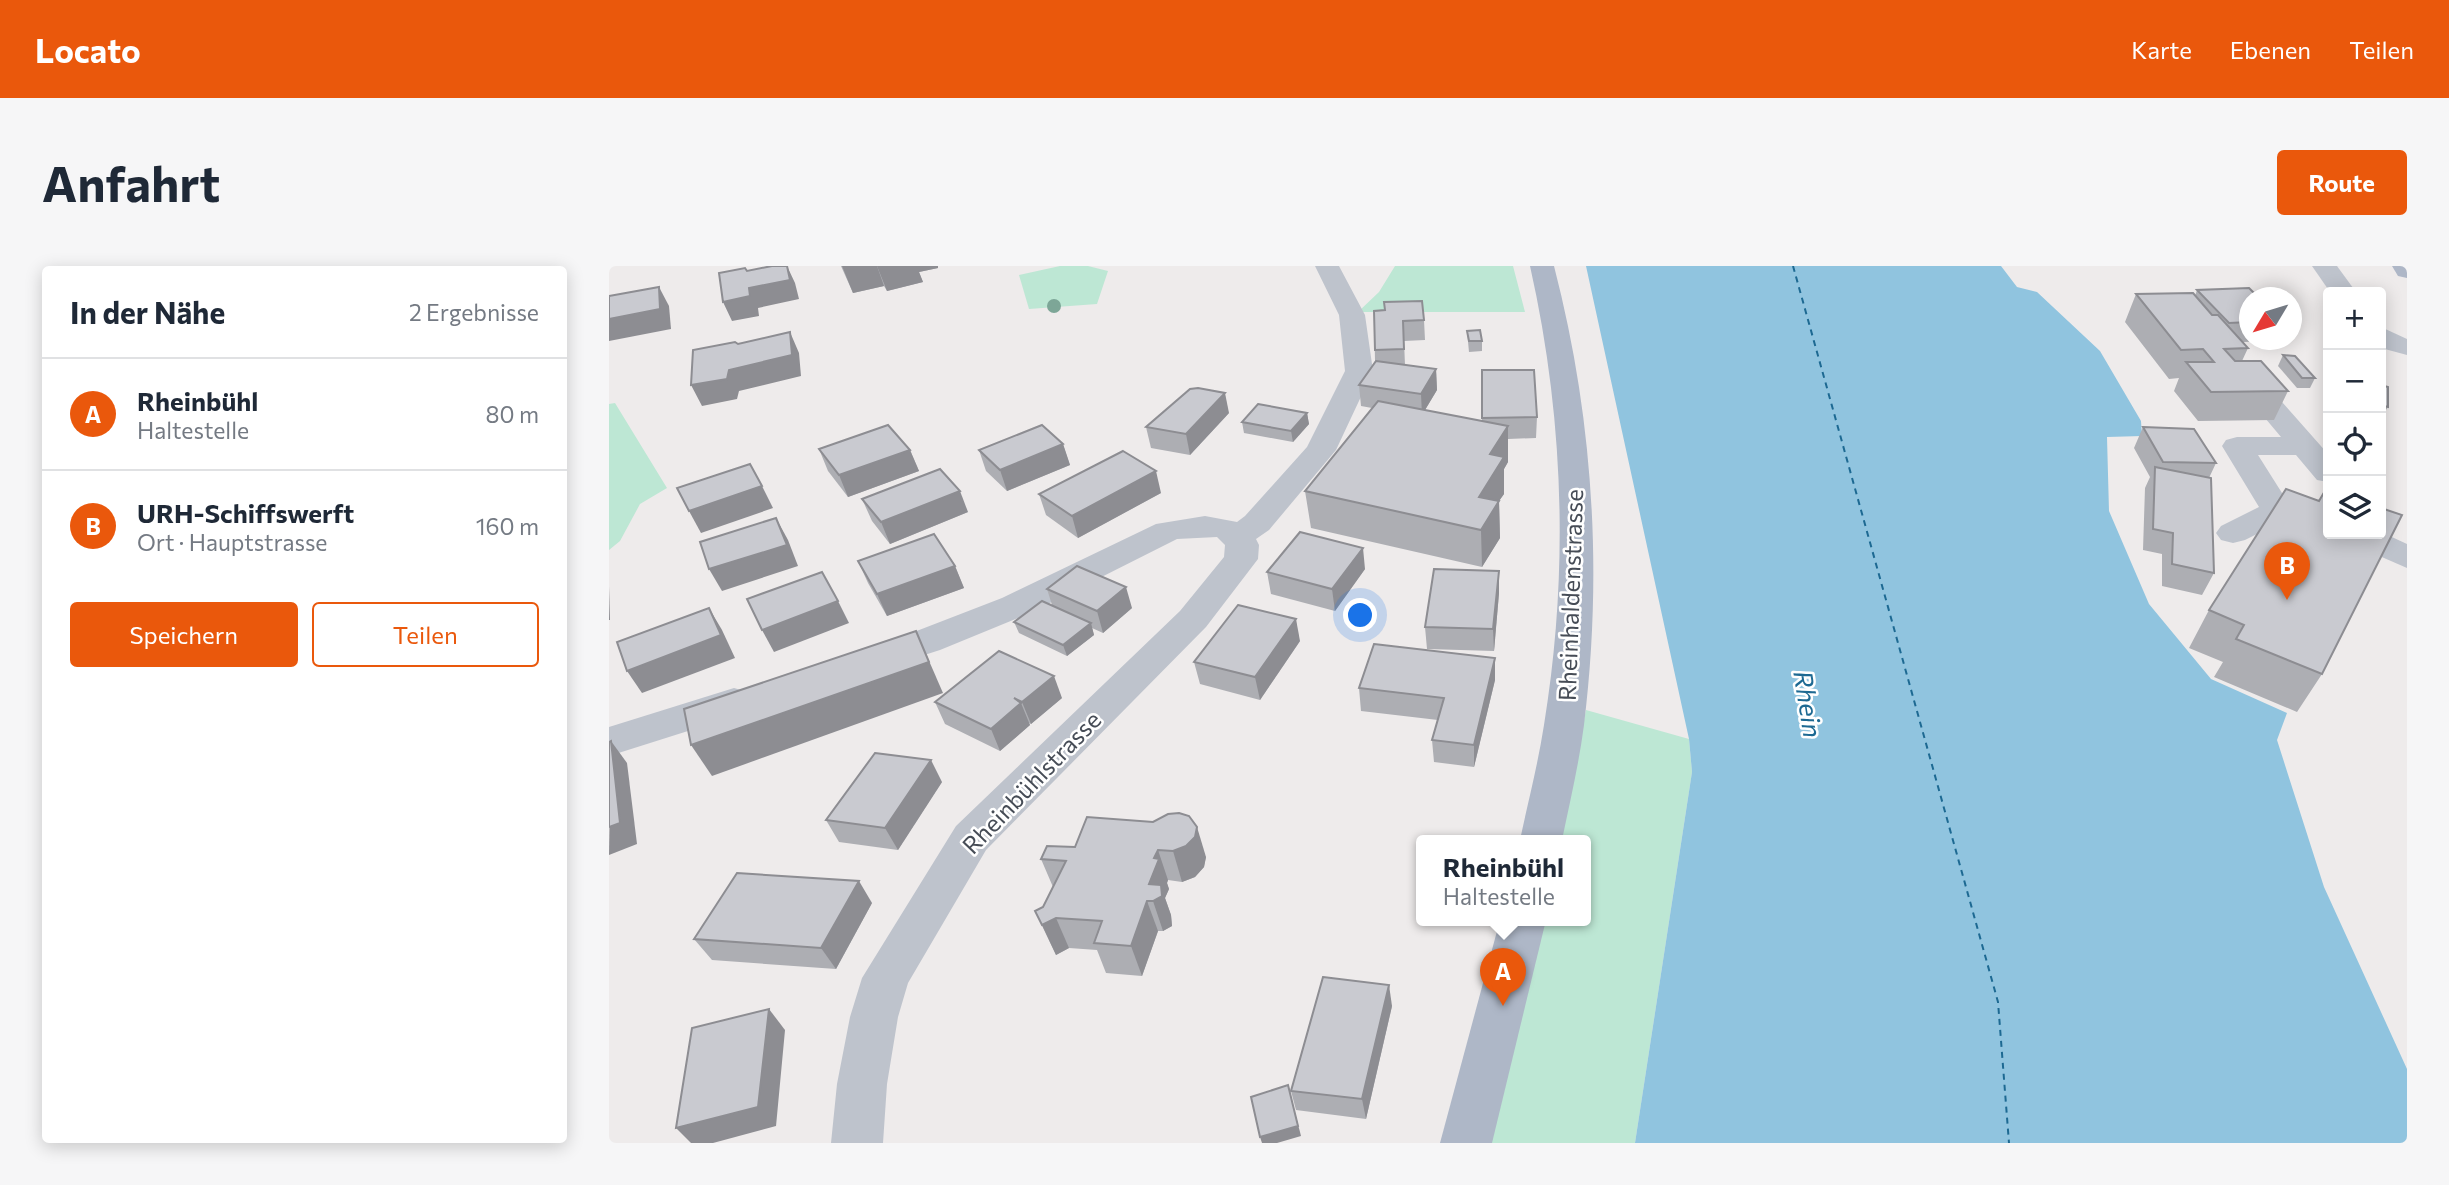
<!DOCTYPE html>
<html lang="de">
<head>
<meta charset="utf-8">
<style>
	:root { --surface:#fff; --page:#f6f6f7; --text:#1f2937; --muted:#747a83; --line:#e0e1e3; --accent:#ea580c }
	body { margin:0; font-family:Commissioner,sans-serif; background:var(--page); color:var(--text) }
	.controls { position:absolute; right:21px; top:21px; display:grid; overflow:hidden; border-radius:7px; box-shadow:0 4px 18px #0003 }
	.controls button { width:63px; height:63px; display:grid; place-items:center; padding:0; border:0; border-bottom:2px solid var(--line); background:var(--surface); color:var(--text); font:35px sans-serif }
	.compass { position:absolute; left:1630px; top:21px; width:63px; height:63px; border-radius:50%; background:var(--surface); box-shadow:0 4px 18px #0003; rotate:232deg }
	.you { position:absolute; left:752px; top:350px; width:24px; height:24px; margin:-18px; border:5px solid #fff; border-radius:50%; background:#1a73e8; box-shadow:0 0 0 10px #1a73e833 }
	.badge { display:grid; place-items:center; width:46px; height:46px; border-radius:50%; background:var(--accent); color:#fff; font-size:23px; font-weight:700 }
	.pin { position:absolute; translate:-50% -58px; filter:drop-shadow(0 2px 4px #0008) }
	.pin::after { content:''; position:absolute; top:37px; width:24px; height:21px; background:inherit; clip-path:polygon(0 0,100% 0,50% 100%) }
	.popup { position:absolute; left:807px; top:569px; width:175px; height:91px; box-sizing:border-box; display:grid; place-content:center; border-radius:7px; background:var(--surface); filter:drop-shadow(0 2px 5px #0005); font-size:23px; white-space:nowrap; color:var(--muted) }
	.popup b { font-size:26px; color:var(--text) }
	.popup::after { content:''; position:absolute; left:50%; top:100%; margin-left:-14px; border:14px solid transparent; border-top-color:var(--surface) }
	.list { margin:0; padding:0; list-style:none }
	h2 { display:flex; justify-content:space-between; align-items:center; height:91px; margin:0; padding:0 28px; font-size:30px }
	h2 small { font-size:23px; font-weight:400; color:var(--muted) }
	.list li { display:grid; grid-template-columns:46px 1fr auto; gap:21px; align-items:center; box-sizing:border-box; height:112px; padding:0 28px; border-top:2px solid var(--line) }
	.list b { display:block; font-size:26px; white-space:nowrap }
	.list p { margin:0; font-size:23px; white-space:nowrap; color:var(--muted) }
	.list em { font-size:23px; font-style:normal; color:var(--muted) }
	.actions { display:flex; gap:14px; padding:21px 28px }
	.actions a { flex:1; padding:16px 0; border:2px solid var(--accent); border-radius:7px; text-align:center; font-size:24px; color:var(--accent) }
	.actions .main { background:var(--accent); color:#fff }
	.icon { flex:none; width:38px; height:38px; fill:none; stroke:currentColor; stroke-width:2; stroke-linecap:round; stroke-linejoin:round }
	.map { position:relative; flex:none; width:1798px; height:877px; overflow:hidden; border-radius:7px }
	header { display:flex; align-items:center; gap:42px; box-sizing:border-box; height:98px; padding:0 35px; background:var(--accent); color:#fff }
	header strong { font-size:33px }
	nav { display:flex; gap:38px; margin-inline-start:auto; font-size:24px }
	.intro { display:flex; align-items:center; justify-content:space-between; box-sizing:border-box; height:168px; padding:0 42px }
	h1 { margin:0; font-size:49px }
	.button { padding:18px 32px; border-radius:7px; background:var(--accent); color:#fff; font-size:24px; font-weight:700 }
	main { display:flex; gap:42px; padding:0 42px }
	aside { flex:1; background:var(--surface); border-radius:7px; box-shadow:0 4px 18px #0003 }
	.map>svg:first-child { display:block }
</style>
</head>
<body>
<header>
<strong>Locato</strong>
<nav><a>Karte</a><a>Ebenen</a><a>Teilen</a></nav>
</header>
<div class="intro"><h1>Anfahrt</h1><a class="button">Route</a></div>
<main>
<aside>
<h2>In der Nähe<small>2 Ergebnisse</small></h2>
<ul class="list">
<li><span class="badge">A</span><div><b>Rheinbühl</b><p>Haltestelle</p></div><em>80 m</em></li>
<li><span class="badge">B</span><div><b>URH-Schiffswerft</b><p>Ort · Hauptstrasse</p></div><em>160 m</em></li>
</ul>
<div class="actions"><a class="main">Speichern</a><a>Teilen</a></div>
</aside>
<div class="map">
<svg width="1798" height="877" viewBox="0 0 1798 877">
	<rect width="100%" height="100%" fill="#eeebeb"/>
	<g fill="#bde7d4">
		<polygon points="451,0 479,0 499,5 488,38 420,43 410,9"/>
		<polygon points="786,0 904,0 916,46 749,46 770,26"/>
		<polygon points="6,137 58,222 31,238 11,275 0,284 0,138"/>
		<polygon points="977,444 1080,473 1083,506 1026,877 880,877 935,654 976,654 976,574 951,574"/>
	</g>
	<polygon fill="#90c4df" points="977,0 1392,0 1408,21 1428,26 1491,85 1532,155 1533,170 1498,171 1500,245 1540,338 1602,413 1678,447 1668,474 1715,621 1798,803 1798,877 1026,877 1083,506 1080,473"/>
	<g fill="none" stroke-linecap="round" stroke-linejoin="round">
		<polyline stroke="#1d6992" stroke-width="2" stroke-dasharray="6 5" stroke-linecap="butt" points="1184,0 1389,736 1400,877"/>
		<g fill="#bec3cc" fill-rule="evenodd">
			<polygon points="706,0 730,0 756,49 764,105 727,184 660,264 647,273 650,279 649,293 597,361 377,584 299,717 289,751 278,818 274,877 222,877 228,818 241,751 253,712 347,560 571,345 615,291 616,279 608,271 568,273 419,348 331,384 262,406 249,402 243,393 249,384 305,366 393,332 547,258 596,250 628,256 636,250 698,181 736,105 730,49"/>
			<polygon points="1703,0 1728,0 1747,26 1721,26"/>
			<polygon points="1772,61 1798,73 1798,89 1772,82"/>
			<polygon points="1633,100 1643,102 1719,188 1719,216 1708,214 1687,189 1649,189 1680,238 1719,248 1720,268 1672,256 1636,274 1624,277 1612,274 1607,267 1612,260 1650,241 1613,180 1617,174 1628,171 1672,171 1619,108 1623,102"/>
			<polygon points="1772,266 1798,278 1798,302 1736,275 1731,268"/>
			<polygon points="125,422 139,426 144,436 139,446 0,490 0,461"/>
		</g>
		<g fill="#aeb7c7" fill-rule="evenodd">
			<path d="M921 0H945C984 150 994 305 975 459 970 497 961 536 953 574H911C919 536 929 498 935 459 960 306 955 151 921 0Z"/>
			<polygon points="1783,0 1798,0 1798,12 1789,10"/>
			<polygon points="891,654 937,654 883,877 831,877"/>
		</g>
	</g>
	<circle fill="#7da697" cx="445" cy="40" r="7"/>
	<g fill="#adaeb3">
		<polygon points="232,0 329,0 329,2 310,6 314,16 278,25 275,20 244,27"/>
		<polygon points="1588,24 1641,32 1641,74 1665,74 1664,75 1634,76 1639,82 1633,95 1679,125 1665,154 1589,155 1565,125 1570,112 1560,113 1516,56 1527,28 1586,30"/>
		<polygon points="765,45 815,54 816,74 795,75 796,99 827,103 828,124 816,144 873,155 873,104 928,151 927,172 899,173 899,196 895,203 895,228 890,235 891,272 873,301 702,262 696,225 763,142 752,140 750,119 766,95"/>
		<polygon points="858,65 873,75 873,85 860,86"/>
		<polygon points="1674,89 1706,112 1701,122 1688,122 1669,100"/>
		<polygon points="1772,119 1779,141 1772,151"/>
		<polygon points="620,147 581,189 542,182 537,161"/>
		<polygon points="698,147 700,158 684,176 635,167 633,156"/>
		<polygon points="1534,161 1607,197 1600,212 1605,307 1593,329 1553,320 1553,288 1534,284 1536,222 1541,211 1525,182"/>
		<polygon points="454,178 461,199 398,225 377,205 370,184"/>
		<polygon points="210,183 301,184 310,205 239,231 219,205"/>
		<polygon points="1677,223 1713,408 1688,446 1605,411 1614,396 1580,382 1600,344"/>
		<polygon points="552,227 469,272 437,249 430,228"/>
		<polygon points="253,233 359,246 281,278 263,255"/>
		<polygon points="249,295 346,300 355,322 278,350 259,317"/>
		<polygon points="756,303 726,345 662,328 658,306"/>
		<polygon points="890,305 890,327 885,385 818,383 816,361"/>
		<polygon points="438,323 523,342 494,367 483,362 485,369 458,390 410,367 405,356 443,339"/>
		<polygon points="691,375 651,434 591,418 585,396"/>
		<polygon points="886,414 865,501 825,496 823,474 829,454 752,445 750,422"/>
		<polygon points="453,432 422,458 420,457 421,459 391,485 336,458 326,436"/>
		<polygon points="333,516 289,584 230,576 217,554"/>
		<polygon points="544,556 597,591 595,601 586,611 573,616 559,614 558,617 560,623 556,632 562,649 563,660 554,665 549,665 533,710 497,707 488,684 460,682 447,689 426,645 434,641 444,621 432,593 466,581"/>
		<polygon points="263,637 227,703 103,694 85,673"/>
		<polygon points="783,740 757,853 687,844 682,825"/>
	</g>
	<g fill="#8d8d92">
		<polygon points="178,0 186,17 190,33 149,42 150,50 123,55 114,36 140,22"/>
		<polygon points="233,0 268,0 275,20 244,27"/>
		<polygon points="268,0 329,0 329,2 310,6 314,16 278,25"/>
		<polygon points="50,21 60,40 62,63 0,75 0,53"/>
		<polygon points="181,66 190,87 192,110 130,125 128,133 93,140 82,119 120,104"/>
		<polygon points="827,103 828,124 813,149 812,128"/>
		<polygon points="616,127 620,147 581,189 577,168"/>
		<polygon points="698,147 700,158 684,176 682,165"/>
		<polygon points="899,160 899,196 895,203 895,228 890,235 891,272 873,301 872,264 870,231 881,188"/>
		<polygon points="454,178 461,199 398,225 391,204"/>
		<polygon points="301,184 310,205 239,231 230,209"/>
		<polygon points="547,205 552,227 469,272 463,250"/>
		<polygon points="153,220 164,242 92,267 80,245"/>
		<polygon points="351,225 359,246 281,278 272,256"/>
		<polygon points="167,252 179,274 189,300 113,325 100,303"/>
		<polygon points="754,282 756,303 726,345 723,323"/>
		<polygon points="346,300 355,322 278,350 268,328"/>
		<polygon points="890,305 890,327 885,385 884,363"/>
		<polygon points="0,320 1,354 0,354"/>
		<polygon points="517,321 523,342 494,367 488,345"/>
		<polygon points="229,335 240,357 165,386 153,364"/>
		<polygon points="100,342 113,364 126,392 33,427 18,405"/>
		<polygon points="687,353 691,375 651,434 646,411"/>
		<polygon points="482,357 485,369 458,390 454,379"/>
		<polygon points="307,365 334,427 103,510 82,479"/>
		<polygon points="886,392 886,414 865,501 865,479"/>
		<polygon points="445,410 453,432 422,458 413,436"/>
		<polygon points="412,437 421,459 391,485 382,463"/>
		<polygon points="2,475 18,497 28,578 0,589"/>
		<polygon points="322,494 333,516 289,584 276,562"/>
		<polygon points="588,561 597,591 595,601 586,611 573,616 564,585"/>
		<polygon points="549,584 559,614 558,617 560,623 556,632 562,649 563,660 554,665 544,635 540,618 545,592"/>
		<polygon points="250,615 263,637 227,703 212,682"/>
		<polygon points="538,635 549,665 533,710 522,680"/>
		<polygon points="447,652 460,682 447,689 433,659"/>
		<polygon points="780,719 783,740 757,853 753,833"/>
		<polygon points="160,743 176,764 167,860 104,877 82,877 67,862"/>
		<polygon points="679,819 692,870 668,877 653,877 651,871"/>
	</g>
	<g fill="#c9cad0" stroke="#8d8d92" stroke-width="2">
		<polygon points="163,0 178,0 181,14 140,22 141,30 114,36 110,7 136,2 138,5"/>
		<polygon points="50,21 51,43 0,53 0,30"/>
		<polygon points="1640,22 1650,32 1641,32 1641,56 1620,57 1588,24"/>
		<polygon points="1584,27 1603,49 1609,49 1639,82 1615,83 1626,95 1652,95 1679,125 1602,126 1577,96 1605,96 1594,83 1572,84 1527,28"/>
		<polygon points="813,35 815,54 794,55 795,83 766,84 765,45 776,44 775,36"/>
		<polygon points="871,64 873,75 860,75 858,65"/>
		<polygon points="181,66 183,89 120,104 118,113 82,119 84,84 126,76 129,78"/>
		<polygon points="1674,89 1686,90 1706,112 1693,112"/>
		<polygon points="767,95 827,103 812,128 750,119"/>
		<polygon points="873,104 925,104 928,151 873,152"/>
		<polygon points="1772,119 1779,121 1779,141 1772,139"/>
		<polygon points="589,122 616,127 577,168 537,161 581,123"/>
		<polygon points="769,135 899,160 881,188 895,191 870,231 890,235 872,264 696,225"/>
		<polygon points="649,138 698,147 682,165 633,156"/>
		<polygon points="279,159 301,184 230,209 210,183"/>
		<polygon points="433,159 454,178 391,204 370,184"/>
		<polygon points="1534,161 1585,163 1607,197 1554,196"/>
		<polygon points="514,185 547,205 463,250 430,228"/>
		<polygon points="141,198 153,220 80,245 68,222"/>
		<polygon points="1546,201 1602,212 1605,307 1563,298 1564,267 1544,263"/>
		<polygon points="331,203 351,225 272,256 253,233"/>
		<polygon points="1677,223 1710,235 1717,223 1719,224 1719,268 1772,268 1772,242 1793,249 1713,408 1627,373 1635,359 1600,344"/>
		<polygon points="167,252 178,279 100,303 91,276"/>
		<polygon points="691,266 754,282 723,323 658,306"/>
		<polygon points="325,268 346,300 268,328 249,295"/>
		<polygon points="468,300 517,321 488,345 438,323"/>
		<polygon points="825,303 890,305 884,363 816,361"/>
		<polygon points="213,306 229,335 153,364 138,333"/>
		<polygon points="433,335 482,357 454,379 405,356"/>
		<polygon points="629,339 687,353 646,411 585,396"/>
		<polygon points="100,342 112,369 18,405 8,376"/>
		<polygon points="307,365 320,396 82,479 75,443"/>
		<polygon points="765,378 886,392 865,479 823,474 835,432 750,422"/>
		<polygon points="390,385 445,410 413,436 405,432 412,437 382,463 326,436"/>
		<polygon points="2,475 11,557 0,561 0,476"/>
		<polygon points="266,487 322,494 276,562 217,554"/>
		<polygon points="570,547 580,550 588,561 586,571 577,580 564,585 549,584 545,592 550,593 540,618 552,619 553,630 544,635 538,635 522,680 485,677 493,655 447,652 433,659 426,645 434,641 457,595 432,593 438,580 466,581 478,551 544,556 559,548"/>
		<polygon points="128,607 250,615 212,682 85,673"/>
		<polygon points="714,711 780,719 753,833 682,825"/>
		<polygon points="160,743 149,841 67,862 83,762"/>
		<polygon points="679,819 689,860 651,871 642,831"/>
	</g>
	<g text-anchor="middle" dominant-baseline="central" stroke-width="5" stroke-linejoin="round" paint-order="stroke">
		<g font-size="24" fill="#464c56" stroke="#fff">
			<text transform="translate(961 329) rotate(-88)">Rheinhaldenstrasse</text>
			<text transform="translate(422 516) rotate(-46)">Rheinbühlstrasse</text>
		</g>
		<g font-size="26" font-style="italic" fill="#1d6992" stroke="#fff">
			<text transform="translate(1200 438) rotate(81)">Rhein</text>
		</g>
	</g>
</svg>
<div class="controls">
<button>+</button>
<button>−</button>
<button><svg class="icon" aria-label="locate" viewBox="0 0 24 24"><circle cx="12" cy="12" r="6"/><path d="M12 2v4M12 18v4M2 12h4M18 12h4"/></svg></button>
<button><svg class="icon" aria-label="layers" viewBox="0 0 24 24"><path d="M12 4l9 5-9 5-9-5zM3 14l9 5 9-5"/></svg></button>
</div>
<svg class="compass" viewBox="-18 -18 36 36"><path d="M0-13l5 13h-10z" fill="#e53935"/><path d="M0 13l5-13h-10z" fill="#747a83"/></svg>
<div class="you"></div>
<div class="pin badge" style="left:894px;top:740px">A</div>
<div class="popup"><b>Rheinbühl</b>Haltestelle</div>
<div class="pin badge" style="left:1678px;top:334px">B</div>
</div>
</main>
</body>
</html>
